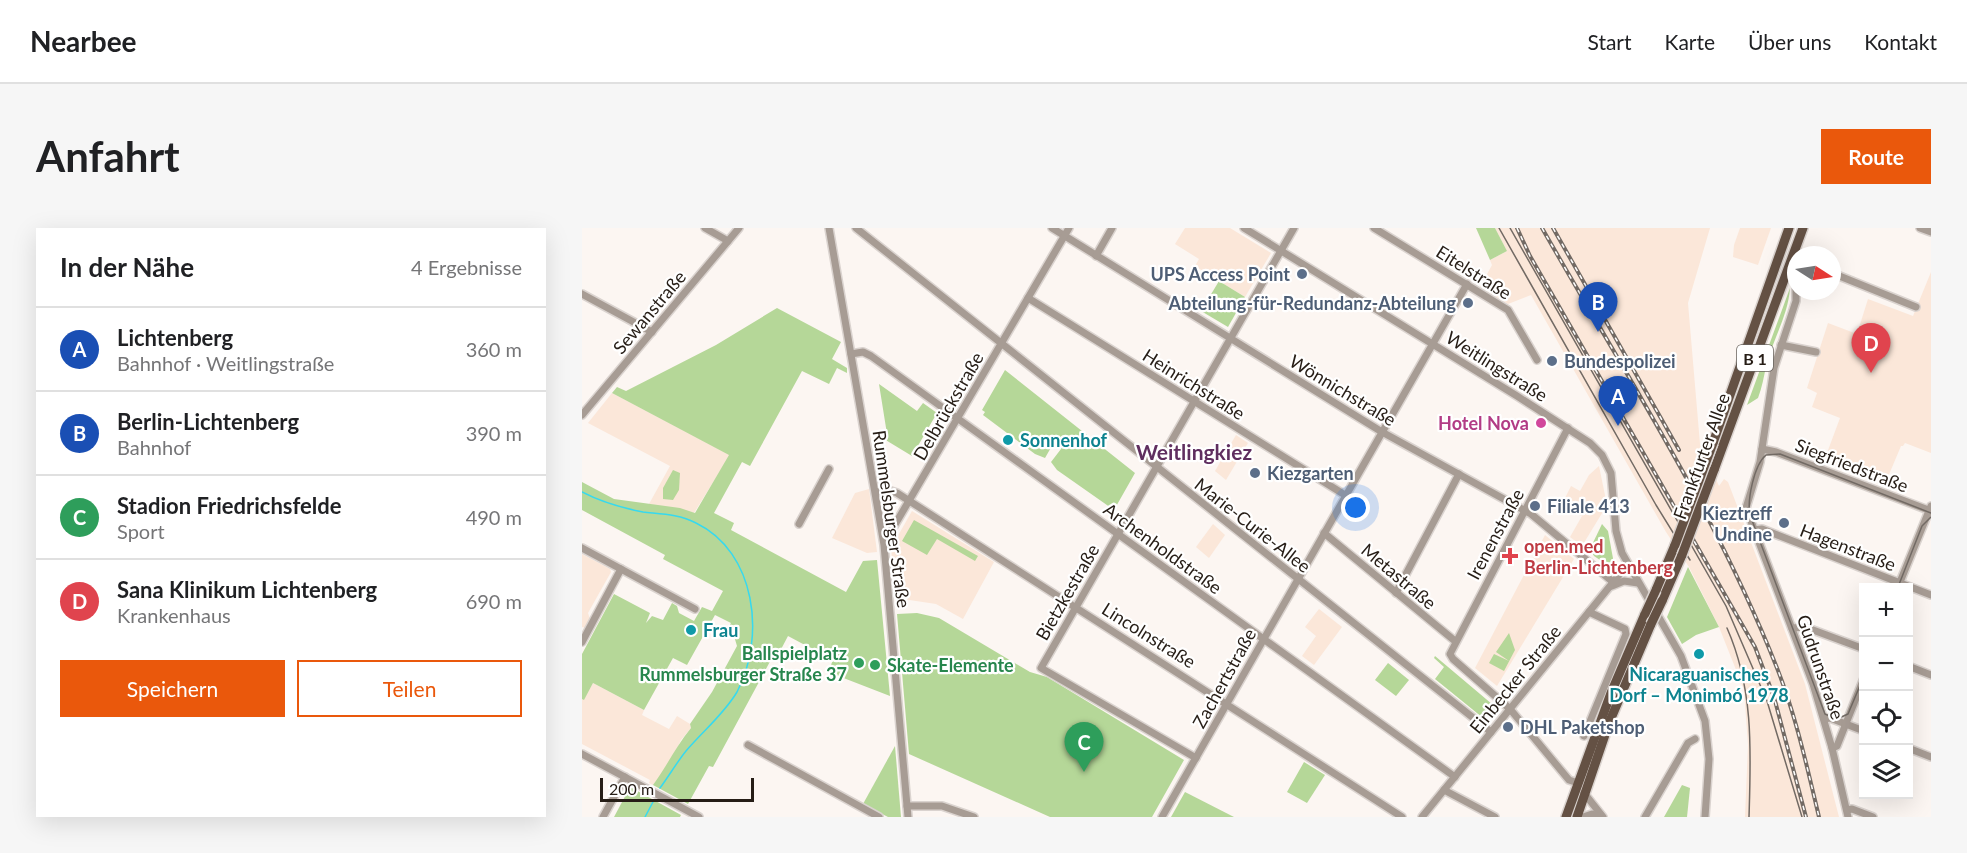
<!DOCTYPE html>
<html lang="de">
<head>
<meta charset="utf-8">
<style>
	:root { --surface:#fff; --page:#f6f6f6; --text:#202124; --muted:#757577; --line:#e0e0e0; --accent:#ea580c }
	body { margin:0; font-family:Lato,sans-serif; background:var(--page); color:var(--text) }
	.controls { position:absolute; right:18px; bottom:18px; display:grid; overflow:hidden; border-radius:0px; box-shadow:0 6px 24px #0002 }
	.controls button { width:54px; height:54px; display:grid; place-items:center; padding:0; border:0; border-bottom:2px solid var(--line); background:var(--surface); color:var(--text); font:30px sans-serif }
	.compass { position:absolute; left:1205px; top:18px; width:54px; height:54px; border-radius:50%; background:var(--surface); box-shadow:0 6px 24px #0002; rotate:102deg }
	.scale { position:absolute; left:18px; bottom:15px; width:154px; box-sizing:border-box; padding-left:6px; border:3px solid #261d16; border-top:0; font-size:16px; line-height:21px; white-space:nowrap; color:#261d16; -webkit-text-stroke:4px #fff; paint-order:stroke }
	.you { position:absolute; left:774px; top:280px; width:21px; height:21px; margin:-15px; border:4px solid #fff; border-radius:50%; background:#1a73e8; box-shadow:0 0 0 9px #1a73e833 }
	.badge { display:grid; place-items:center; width:39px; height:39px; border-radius:50%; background:var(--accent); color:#fff; font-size:20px; font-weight:700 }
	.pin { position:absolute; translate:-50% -50px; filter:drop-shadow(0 2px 3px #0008) }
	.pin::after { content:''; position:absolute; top:32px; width:21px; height:18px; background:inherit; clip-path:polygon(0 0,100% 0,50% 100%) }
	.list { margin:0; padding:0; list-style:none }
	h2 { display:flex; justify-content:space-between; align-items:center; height:78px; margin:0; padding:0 24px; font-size:26px }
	h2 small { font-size:20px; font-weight:400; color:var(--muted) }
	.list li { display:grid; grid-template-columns:39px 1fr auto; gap:18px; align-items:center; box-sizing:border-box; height:84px; padding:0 24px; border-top:2px solid var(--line) }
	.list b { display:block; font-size:22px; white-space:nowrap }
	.list p { margin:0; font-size:20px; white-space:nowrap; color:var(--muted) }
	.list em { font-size:20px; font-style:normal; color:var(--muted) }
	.actions { display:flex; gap:12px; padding:18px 24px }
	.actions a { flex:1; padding:14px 0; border:2px solid var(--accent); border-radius:0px; text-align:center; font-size:21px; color:var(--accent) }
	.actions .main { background:var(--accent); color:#fff }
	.icon { flex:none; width:33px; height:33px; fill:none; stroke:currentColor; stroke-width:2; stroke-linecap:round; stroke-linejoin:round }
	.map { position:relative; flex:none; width:1349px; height:589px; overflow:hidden; border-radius:0px }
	header { display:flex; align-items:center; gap:36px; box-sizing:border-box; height:84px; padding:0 30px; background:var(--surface); border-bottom:2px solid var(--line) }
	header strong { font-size:28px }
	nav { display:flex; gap:33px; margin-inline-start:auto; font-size:21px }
	.intro { display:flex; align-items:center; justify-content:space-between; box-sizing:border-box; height:144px; padding:0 36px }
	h1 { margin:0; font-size:42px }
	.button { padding:15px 27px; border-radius:0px; background:var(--accent); color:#fff; font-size:21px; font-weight:700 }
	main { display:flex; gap:36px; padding:0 36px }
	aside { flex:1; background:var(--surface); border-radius:0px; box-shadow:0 6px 24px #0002 }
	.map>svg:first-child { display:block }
</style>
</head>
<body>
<header>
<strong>Nearbee</strong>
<nav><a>Start</a><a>Karte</a><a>Über uns</a><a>Kontakt</a></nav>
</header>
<div class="intro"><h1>Anfahrt</h1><a class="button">Route</a></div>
<main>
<aside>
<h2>In der Nähe<small>4 Ergebnisse</small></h2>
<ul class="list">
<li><span class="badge" style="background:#1a4fb4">A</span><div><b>Lichtenberg</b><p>Bahnhof · Weitlingstraße</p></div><em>360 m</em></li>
<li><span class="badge" style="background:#1a4fb4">B</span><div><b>Berlin-Lichtenberg</b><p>Bahnhof</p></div><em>390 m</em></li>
<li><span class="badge" style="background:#2e9e5b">C</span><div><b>Stadion Friedrichsfelde</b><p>Sport</p></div><em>490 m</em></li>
<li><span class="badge" style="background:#e0444e">D</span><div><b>Sana Klinikum Lichtenberg</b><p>Krankenhaus</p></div><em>690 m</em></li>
</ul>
<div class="actions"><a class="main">Speichern</a><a>Teilen</a></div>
</aside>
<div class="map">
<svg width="1349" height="589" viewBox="0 0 1349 589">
	<rect width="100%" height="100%" fill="#fcf6f2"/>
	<g fill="#fbe7d9">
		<polygon points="603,0 648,0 689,25 663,69 613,38 617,31 593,16"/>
		<polygon points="913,0 1128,0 1106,75 1118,216 1137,258 1142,251 1146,254 1223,456 1257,589 1163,589 1166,517 1162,462 1137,399 1107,339 1084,304 949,67 926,76 898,59 910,37 908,32 925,23"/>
		<polygon points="1158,0 1189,0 1176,37 1151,29 1152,17"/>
		<polygon points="1349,44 1349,225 1323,215 1321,218 1319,218 1303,256 1242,233 1258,190 1230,179 1235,165 1225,160 1246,95 1275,106 1286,71 1331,88"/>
		<polygon points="30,165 148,227 112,285 67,276 88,238 6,195"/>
		<polygon points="654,207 666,215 644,252 633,243"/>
		<polygon points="1017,238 1025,277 1000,318 988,309 1000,288 978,280 989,258 998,263 1007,247"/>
		<polygon points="287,261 295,324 285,325 250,310 273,265"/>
		<polygon points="330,283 412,334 381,391 354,376 314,370 309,320"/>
		<polygon points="631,296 643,307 627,330 614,319"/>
		<polygon points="963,307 992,331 915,458 893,440"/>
		<polygon points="0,326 28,341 29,344 6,385 8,391 3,400 0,399"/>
		<polygon points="737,381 760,399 732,437 720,428 734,408 723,399"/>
		<polygon points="11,455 62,482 60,487 87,501 95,488 108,496 109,500 99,512 87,537 71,557 67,555 68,552 0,516 0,471 2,471"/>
	</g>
	<g fill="#b5d798">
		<polygon points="894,0 913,0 925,23 908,32"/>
		<polygon points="637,53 663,69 646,99 619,83"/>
		<path d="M1208 60C1206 88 1191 111 1184 138 1182 149 1180 159 1176 170L1165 177Z"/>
		<path d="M195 80 259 114 250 131 265 140V145L255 140 247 156 220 143 168 238 160 234 132 285 152 295 149 302 264 364 281 333 295 332 308 468 246 444 251 432 206 408 195 429 191 428 131 539 127 538 106 576 71 557C85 538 94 518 109 500L108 496 130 464 155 418 152 408 144 404 149 395 133 387 105 437 91 430 62 482 11 455 2 472 0 471V426L32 366 68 385 64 395 70 388 81 392 90 375 95 378 97 385 112 393 120 379 130 383 141 363 81 331 83 327 0 282V254L32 271 98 280 113 285 147 227 30 165 35 159 44 163 134 117Z"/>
		<polygon points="423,142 553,245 532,282 475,242 469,234 479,221 471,216 463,230 453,226 401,187 403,184 400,182"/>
		<polygon points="297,156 335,183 341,175 355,185 330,228 302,211 305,206"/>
		<polygon points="91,242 98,245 97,262 91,272 81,271 81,260"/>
		<polygon points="332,292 396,328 393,333 355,311 345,327 320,313"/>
		<polygon points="1020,296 1026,303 1032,336 1027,338 1012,328 1008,321"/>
		<polygon points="1106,339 1137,399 1114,407 1100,416 1085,389"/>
		<polygon points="335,385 357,390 448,444 465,449 602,532 570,589 468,589 327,526 315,386"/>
		<polygon points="927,405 933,422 922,443 907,435 912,426 927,433 914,424"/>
		<polygon points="853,428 917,482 906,494 853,451 862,439 852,430"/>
		<polygon points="806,435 827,452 814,468 793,452"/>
		<polygon points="313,518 319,589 306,589 281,576"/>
		<polygon points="722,534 743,547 725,575 705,564"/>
		<polygon points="1100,557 1108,560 1105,589 1082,589"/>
		<polygon points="50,560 99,587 98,589 32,589 47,561"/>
		<polygon points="603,564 652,589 589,589"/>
	</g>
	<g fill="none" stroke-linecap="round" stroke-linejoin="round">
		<g stroke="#36d9ef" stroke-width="1.5">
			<path d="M0 264C19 274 40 280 61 284 79 286 97 286 114 295 174 324 184 409 155 464 142 486 121 503 104 523 95 534 87 548 78 560"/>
			<polyline points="63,589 72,572"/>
		</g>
		<defs>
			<g id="minor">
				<polyline points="123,0 146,13"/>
				<polyline points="247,0 302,317 326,589"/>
				<polyline points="274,0 909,504"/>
				<polyline points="470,0 800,204 949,286 1031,354"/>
				<polyline points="662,0 935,168 1008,215 1020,227 1029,245 1034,303 1040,325 1099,428 1123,493 1127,531 1123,589"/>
				<polyline points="792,0 926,82 955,132"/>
				<polyline points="1338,0 1349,4"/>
				<polyline points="514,28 530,0"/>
				<polyline points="1250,45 1334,79"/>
				<polyline points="1214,55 1214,73 1192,140 1178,234 1164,280 1231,456 1250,520 1266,589"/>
				<polyline points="0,66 70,104"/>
				<polyline points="446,70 763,267"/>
				<polyline points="1199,117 1234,124"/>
				<polyline points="269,126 281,124 289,128 873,549"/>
				<polyline points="0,187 157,0"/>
				<polyline points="986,200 868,426 871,431 928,481 987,552 996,555"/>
				<polyline points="1180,221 1194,224 1349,283"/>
				<polyline points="294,264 306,262 315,265 820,589"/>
				<polyline points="217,296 247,241"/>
				<polyline points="311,300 487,0"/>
				<polyline points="1172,302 1180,301 1349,367"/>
				<polyline points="742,305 873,413"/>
				<polyline points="0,320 113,381"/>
				<polyline points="1030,358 1042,353 1056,355"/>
				<polyline points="1316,359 1349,278"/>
				<polyline points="814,365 877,246"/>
				<polyline points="1210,400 1223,399 1282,421"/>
				<polyline points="0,414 39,341"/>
				<polyline points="1326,438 1349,447"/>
				<polyline points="1242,491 1248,490 1282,503"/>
				<polyline points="1002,508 1044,406 1043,401 1007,384"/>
				<polyline points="166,517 297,589"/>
				<polyline points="1250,520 1255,518 1282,450"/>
				<polyline points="1326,520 1349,529"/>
				<polyline points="0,526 117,589"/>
				<polyline points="614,530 459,440 712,0"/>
				<polyline points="862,562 913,589"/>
				<polyline points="1002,565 1021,589"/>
				<polyline points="325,578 360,578 392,589"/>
				<polyline points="1265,582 1270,581 1291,589"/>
				<polyline points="21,589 43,549"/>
				<polyline points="580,589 885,56"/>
				<polyline points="840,589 1046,336"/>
				<polyline points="1001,589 1010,586 1017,589"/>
				<polyline points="1063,589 1106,515 1113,511"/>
			</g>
			<g id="major">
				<polyline points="1131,215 1207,0"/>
				<polyline points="1132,242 1221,0"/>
				<polyline points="1074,362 1093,317"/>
				<polyline points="1080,373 1100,327"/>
				<polyline points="984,589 1029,465 1063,386"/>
				<polyline points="995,589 1027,495 1069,396"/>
			</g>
		</defs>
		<use href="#minor" stroke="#dad3cf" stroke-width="10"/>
		<use href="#major" stroke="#dad3cf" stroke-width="12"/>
		<use href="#minor" stroke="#a79c94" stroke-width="7"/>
		<use href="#major" stroke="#645144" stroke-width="9"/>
		<g stroke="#726a64" stroke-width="1.5">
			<polyline points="917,0 1074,277 1108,332"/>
			<polyline points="928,0 1144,378 1185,473 1220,589"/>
			<polyline points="1316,359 1340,298 1349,289"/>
			<path d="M1145 400C1172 461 1169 524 1167 589"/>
			<path d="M1282 448 1266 486 1255 491 1243 486 1168 287C1165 272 1172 237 1184 227L1198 226 1349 285"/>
		</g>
		<defs>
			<g id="rail">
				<polyline points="935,0 948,28 1173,419 1192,469 1224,589"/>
				<path d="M960 0C1042 144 1134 285 1195 440 1214 488 1225 539 1237 589"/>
				<polyline points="971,0 1097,222"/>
			</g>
		</defs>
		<use href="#rail" stroke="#726a64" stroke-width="4"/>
		<use href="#rail" stroke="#fff" stroke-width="1.5" stroke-dasharray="4.5" stroke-linecap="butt"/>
		<defs>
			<g id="major-bridge">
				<polyline points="1093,317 1131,215"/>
				<polyline points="1100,327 1132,242"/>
				<polyline points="1063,386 1074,362"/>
				<polyline points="1069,396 1080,373"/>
			</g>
		</defs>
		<use href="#major-bridge" stroke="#dad3cf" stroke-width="12" stroke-linecap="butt"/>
		<use href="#major-bridge" stroke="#645144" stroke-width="9"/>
	</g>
	<g fill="#5c6f8a" stroke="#fff" stroke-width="2">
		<circle cx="720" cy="46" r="6"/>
		<circle cx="886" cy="75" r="6"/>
		<circle cx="970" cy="133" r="6"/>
		<circle cx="673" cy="245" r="6"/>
		<circle cx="953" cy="278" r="6"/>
		<circle cx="1202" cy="295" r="6"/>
		<circle cx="926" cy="499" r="6"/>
	</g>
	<circle fill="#d1479c" stroke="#fff" stroke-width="2" cx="959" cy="195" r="6"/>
	<g fill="#0f9aa8" stroke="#fff" stroke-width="2">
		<circle cx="426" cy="212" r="6"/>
		<circle cx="109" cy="402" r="6"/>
		<circle cx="1117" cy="426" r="6"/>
	</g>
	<path fill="#e0444e" stroke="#fff" stroke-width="2" d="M925 319h6v6h6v6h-6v6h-6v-6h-6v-6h6z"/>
	<g fill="#2e9e5b" stroke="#fff" stroke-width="2">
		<circle cx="277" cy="435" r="6"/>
		<circle cx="293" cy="437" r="6"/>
	</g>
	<g text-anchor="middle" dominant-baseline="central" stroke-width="4.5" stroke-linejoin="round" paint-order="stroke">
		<rect fill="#fff" stroke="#67615c" stroke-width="1.5" x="1155" y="117" width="36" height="26" rx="4.5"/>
		<g font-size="16" font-weight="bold" fill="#261d16">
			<text x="1173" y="130">B 1</text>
		</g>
		<g font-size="18" fill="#261d16" stroke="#fff">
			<text transform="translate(892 44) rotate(32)">Eitelstraße</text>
			<text transform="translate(67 84) rotate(-50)">Sewanstraße</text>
			<text transform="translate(915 138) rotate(32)">Weitlingstraße</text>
			<text transform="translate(612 156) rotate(32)">Heinrichstraße</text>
			<text transform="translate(761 162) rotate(31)">Wönnichstraße</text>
			<text transform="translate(366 178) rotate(-60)">Delbrückstraße</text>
			<text transform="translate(1119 228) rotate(-70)">Frankfurter Allee</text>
			<text transform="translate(1270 237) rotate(21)">Siegfriedstraße</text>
			<text transform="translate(310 291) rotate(82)">Rummelsburger Straße</text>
			<text transform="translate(671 297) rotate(38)">Marie-Curie-Allee</text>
			<text transform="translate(913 306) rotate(-62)">Irenenstraße</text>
			<text transform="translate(1266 319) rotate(21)">Hagenstraße</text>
			<text transform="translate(581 320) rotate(36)">Archenholdstraße</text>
			<text transform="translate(817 348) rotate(40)">Metastraße</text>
			<text transform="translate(485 364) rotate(-60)">Bietzkestraße</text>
			<text transform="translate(567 407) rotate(32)">Lincolnstraße</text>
			<text transform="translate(1239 439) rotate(71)">Gudrunstraße</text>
			<text transform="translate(642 450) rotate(-61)">Zachertstraße</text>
			<text transform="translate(933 451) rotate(-51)">Einbecker Straße</text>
		</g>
		<g font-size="18" font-weight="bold" fill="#4e5e75" stroke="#fff" text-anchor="start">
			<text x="708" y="46" text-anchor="end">UPS Access Point</text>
			<text x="874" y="75" text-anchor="end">Abteilung-für-Redundanz-Abteilung</text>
			<text x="982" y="133">Bundespolizei</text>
			<text x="685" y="245">Kiezgarten</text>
			<text x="965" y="278">Filiale 413</text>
			<text x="1190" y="285" text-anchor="end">Kieztreff<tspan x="1190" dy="21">Undine</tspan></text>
			<text x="938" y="499">DHL Paketshop</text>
		</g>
		<g font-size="18" font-weight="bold" fill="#b23c85" stroke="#fff" text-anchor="end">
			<text x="947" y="195">Hotel Nova</text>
		</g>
		<g font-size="18" font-weight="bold" fill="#0d838f" stroke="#fff" text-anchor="start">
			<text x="438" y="212">Sonnenhof</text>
			<text x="121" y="402">Frau</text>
			<text x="1117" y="446" text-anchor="middle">Nicaraguanisches<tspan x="1117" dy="21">Dorf – Monimbó 1978</tspan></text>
		</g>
		<g font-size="18" font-weight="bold" fill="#be3a42" stroke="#fff" text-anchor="start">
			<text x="942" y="318">open.med<tspan x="942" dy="21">Berlin-Lichtenberg</tspan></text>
		</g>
		<g font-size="18" font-weight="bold" fill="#27864d" stroke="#fff" text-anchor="end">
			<text x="265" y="425">Ballspielplatz<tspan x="265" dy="21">Rummelsburger Straße 37</tspan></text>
			<text x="305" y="437" text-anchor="start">Skate-Elemente</text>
		</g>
		<g font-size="21" font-weight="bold" fill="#5f2e5f" stroke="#fff">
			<text x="612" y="223">Weitlingkiez</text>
		</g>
	</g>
</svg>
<div class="controls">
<button>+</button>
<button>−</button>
<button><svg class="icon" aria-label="locate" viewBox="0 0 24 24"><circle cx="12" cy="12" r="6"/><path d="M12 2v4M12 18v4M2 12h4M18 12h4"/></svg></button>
<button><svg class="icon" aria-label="layers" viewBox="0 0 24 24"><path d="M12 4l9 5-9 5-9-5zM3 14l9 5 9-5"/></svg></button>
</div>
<svg class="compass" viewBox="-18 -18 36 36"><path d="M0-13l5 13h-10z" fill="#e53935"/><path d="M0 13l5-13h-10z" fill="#757577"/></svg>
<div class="scale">200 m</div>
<div class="you"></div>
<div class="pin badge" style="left:1036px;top:198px;background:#1a4fb4">A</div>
<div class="pin badge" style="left:1016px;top:104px;background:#1a4fb4">B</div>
<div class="pin badge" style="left:502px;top:544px;background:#2e9e5b">C</div>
<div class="pin badge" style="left:1289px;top:145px;background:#e0444e">D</div>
</div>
</main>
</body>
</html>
